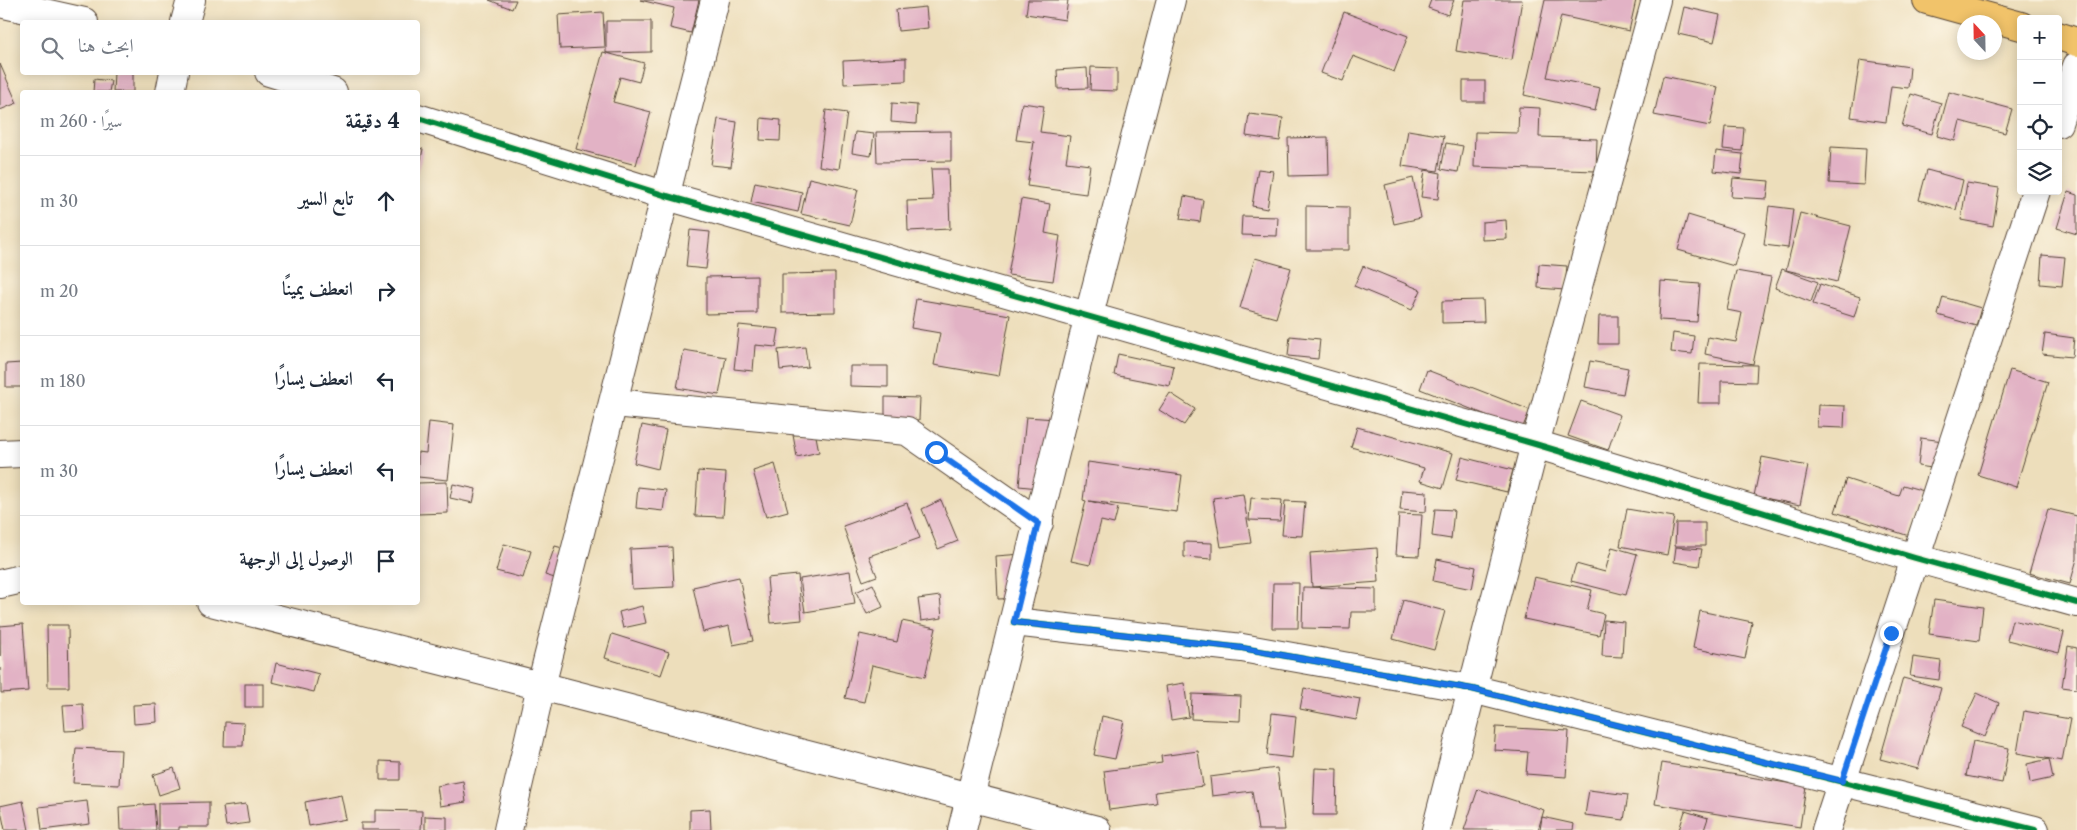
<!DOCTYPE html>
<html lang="ar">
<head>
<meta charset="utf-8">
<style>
	:root { --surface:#fff; --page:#f6f6f7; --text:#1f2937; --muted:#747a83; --line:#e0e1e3 }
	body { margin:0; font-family:"Libre Caslon Text",Amiri,serif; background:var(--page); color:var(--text); direction:rtl }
	.controls { position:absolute; right:15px; top:15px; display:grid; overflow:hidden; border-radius:5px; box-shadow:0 2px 12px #0003 }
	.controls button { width:45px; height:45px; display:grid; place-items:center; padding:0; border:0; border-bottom:1px solid var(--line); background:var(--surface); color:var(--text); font:25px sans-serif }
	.compass { position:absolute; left:1957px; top:15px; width:45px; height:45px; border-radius:50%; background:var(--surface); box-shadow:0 2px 12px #0003; rotate:338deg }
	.stop { position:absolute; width:15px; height:15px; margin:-11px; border:4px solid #1a73e8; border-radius:50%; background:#fff }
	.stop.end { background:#1a73e8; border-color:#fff; box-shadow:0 1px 5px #0008 }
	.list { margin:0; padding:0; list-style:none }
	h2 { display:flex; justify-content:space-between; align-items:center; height:65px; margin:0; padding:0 20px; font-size:21px }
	h2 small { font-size:16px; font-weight:400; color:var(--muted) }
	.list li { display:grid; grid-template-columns:32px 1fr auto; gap:15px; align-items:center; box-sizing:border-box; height:90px; padding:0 20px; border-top:1px solid var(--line) }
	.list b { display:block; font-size:19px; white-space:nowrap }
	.list em { font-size:16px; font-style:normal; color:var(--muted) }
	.icon { flex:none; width:28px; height:28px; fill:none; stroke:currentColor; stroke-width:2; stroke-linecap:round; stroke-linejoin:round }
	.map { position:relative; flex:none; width:2077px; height:830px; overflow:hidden; direction:ltr }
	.search { position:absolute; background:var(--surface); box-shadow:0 2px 12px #0003; left:20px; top:20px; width:400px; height:55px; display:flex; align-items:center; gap:12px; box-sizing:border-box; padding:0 18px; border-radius:5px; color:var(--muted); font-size:19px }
	.panel { position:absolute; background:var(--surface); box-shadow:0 2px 12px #0003; left:20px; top:90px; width:400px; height:515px; border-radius:5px; direction:rtl }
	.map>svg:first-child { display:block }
</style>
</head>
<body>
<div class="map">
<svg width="2077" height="830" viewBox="0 0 2077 830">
	<rect width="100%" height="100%" fill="#fcf5e5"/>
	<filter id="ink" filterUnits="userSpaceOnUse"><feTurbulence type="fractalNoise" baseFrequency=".02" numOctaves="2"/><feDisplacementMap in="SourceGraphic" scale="10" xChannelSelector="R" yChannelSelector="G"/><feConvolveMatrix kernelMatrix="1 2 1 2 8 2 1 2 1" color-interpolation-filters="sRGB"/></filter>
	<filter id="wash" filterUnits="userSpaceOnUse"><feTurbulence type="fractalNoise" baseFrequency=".0096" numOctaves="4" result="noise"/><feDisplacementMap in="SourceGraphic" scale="20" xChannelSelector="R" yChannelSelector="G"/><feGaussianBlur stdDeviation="1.12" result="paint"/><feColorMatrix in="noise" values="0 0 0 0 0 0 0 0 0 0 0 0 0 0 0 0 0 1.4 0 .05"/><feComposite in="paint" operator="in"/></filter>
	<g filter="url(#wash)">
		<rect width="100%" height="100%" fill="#eddebb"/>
		<g id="blocks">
			<g fill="#e2b2c5">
				<polygon points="489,0 516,0 512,9"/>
				<polygon points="640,0 699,0 691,33 670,28 674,8"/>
				<polygon points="1028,0 1068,0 1065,20 1026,14"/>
				<polygon points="1431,0 1454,0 1448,15 1428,8"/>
				<polygon points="1464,0 1522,0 1512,60 1456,51"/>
				<polygon points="1545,0 1636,0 1629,31 1561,16 1547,77 1600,88 1595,111 1524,95"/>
				<polygon points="926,7 928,28 898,31 896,10"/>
				<polygon points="1684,7 1720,15 1714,42 1678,34"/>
				<polygon points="603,12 605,47 560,49 558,15"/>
				<polygon points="1344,12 1408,36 1394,72 1353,56 1343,81 1321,73"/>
				<polygon points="606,21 651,21 651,52 606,53"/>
				<polygon points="603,52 644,63 639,82 620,77 613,102 651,112 636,165 576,149"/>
				<polygon points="906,58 906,81 844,84 843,61"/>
				<polygon points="1860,60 1910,67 1908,88 1891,86 1886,122 1851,117"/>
				<polygon points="0,64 17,103 0,110"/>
				<polygon points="1091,67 1117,68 1117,91 1090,90"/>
				<polygon points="1087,68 1088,88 1058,89 1057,70"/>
				<polygon points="114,72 133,72 133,92 113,92"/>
				<polygon points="1663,76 1718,87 1710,126 1654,115"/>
				<polygon points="94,79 111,81 109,92 93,92"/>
				<rect x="1463" y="81" width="22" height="21"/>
				<polygon points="1949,92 2012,109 2005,133 1960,121 1955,141 1937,136"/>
				<polygon points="1911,94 1941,103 1932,134 1902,126"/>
				<polygon points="892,103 917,105 916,124 891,122"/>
				<polygon points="1022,103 1044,106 1040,132 1070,136 1066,162 1090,165 1086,194 1027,186 1034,142 1016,140"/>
				<polygon points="1519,107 1540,108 1539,137 1597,139 1596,171 1474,167 1475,132 1518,133"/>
				<polygon points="826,110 847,113 839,169 819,166"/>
				<polygon points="1249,114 1283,118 1280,141 1246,136"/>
				<polygon points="761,118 781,120 780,141 760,140"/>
				<polygon points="718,119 737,122 731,167 711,165"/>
				<polygon points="1725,127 1744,128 1742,151 1723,149"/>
				<polygon points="1408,130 1444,136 1438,171 1402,166"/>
				<polygon points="951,131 951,161 877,162 876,132"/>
				<polygon points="855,132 874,134 871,156 852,153"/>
				<polygon points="1328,137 1329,175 1289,176 1288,138"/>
				<polygon points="1446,143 1463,146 1458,172 1441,169"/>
				<polygon points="1831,147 1866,149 1864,185 1829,183"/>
				<polygon points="418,148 423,149 418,174"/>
				<polygon points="1716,151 1743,154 1741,174 1714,171"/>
				<polygon points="931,169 948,169 950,229 908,231 907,201 933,200"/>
				<polygon points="1258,169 1273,171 1267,209 1252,206"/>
				<polygon points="1425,170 1441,173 1438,199 1421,197"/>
				<polygon points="1927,170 1963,180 1956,210 1919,200"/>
				<polygon points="809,178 858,189 850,225 801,214"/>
				<polygon points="1413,178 1421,218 1394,224 1385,185"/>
				<polygon points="1733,178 1769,181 1767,199 1731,197"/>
				<polygon points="755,182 802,192 798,212 751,202"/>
				<polygon points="1967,183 1999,188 1993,226 1961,220"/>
				<polygon points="2068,192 2077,195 2077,234 2057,228"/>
				<polygon points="1184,196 1203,200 1200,222 1180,219"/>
				<polygon points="1021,199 1050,204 1045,233 1060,236 1053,281 1008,275"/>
				<polygon points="1306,206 1349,207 1349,250 1306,250"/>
				<polygon points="1769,206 1793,209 1788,248 1764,245"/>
				<polygon points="1800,213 1851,226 1837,282 1786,270"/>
				<polygon points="1688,215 1744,232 1734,266 1678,250"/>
				<polygon points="1242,216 1278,217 1277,236 1241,235"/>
				<polygon points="1506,220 1507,239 1482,240 1482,222"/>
				<polygon points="690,230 710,232 706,269 686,267"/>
				<polygon points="2042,255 2065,257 2062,286 2040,284"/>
				<polygon points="1255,258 1291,268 1276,318 1240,308"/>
				<polygon points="1539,264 1567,266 1565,290 1538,288"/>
				<polygon points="1363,266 1421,290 1412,310 1354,286"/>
				<polygon points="1782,269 1818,282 1811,302 1775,288"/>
				<polygon points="1736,271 1771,277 1753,364 1705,354 1708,337 1736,342 1742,313 1727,310"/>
				<polygon points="835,273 835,312 782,313 782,274"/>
				<polygon points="757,276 757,313 706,314 706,277"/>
				<polygon points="1661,281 1700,284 1697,322 1659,320"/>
				<polygon points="1820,284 1860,297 1854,317 1813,304"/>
				<polygon points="1943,297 1981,308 1976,326 1938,315"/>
				<polygon points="916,299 1010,315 999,376 934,365 940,333 911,328"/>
				<polygon points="1483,300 1484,322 1442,323 1442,301"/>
				<polygon points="1599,316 1618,316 1618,344 1598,344"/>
				<polygon points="739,325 779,329 776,347 755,345 753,371 734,369"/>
				<polygon points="1673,333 1694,336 1692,354 1671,352"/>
				<polygon points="2045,334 2074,338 2072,357 2042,354"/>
				<polygon points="1290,336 1320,339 1318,359 1288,356"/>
				<polygon points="805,347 808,367 780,370 778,350"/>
				<polygon points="684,350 726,357 719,395 677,388"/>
				<polygon points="1118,354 1174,366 1170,386 1114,375"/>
				<polygon points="1590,361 1628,368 1623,394 1585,387"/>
				<polygon points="22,363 22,387 6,387 6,364"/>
				<polygon points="1700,364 1757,365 1756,382 1721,381 1721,403 1698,403"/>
				<polygon points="850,366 888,366 888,387 850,386"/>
				<polygon points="1427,370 1530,410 1522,429 1420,389"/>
				<polygon points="2010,370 2048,382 2016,487 1978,475"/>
				<polygon points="1170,393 1195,409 1184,425 1159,410"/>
				<polygon points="885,397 920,398 919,420 885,419"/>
				<polygon points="1581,401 1620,415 1608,450 1568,436"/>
				<polygon points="1818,405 1845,406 1844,428 1817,427"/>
				<polygon points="1026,417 1056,419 1048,489 1019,486"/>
				<polygon points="429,422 454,425 448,480 418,477 418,452 426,453"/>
				<polygon points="642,425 666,430 658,469 634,463"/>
				<polygon points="1357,427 1453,453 1443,488 1420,481 1424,468 1351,447"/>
				<polygon points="815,431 819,452 797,457 793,435"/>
				<polygon points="1921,438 1943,441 1939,469 1918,466"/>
				<polygon points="1462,457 1513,470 1507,492 1456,480"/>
				<polygon points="1762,457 1808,466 1800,505 1754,496"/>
				<polygon points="1088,462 1182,475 1177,512 1089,501 1118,508 1114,524 1101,521 1090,565 1071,561 1086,501 1083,500"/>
				<polygon points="775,464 788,511 766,517 753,471"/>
				<polygon points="698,471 726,473 723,517 695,516"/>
				<polygon points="1846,479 1899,496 1903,485 1924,491 1909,536 1835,512"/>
				<polygon points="447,482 448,513 418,514 418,483"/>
				<polygon points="453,484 476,489 473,503 450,498"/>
				<polygon points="638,487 666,490 663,511 636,508"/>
				<polygon points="1402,490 1427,492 1426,512 1400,510"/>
				<polygon points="1243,494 1251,543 1221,547 1213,498"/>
				<polygon points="1251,498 1282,500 1280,521 1249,520"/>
				<polygon points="941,500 958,541 938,549 922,509"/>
				<polygon points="1285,501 1305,502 1302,536 1282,535"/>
				<polygon points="907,503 920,538 869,556 877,576 863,581 843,526"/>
				<polygon points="1435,509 1454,510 1451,539 1432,536"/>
				<polygon points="1627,509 1674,517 1667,555 1620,546"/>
				<polygon points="2048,509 2077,516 2077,559 2070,584 2029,573"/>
				<polygon points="1399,514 1422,515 1419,556 1396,555"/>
				<polygon points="1676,523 1705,523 1705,546 1675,546"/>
				<polygon points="1184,542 1212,543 1212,559 1184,557"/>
				<polygon points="504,544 531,551 523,578 496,571"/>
				<polygon points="555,546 570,550 561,580 545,575"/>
				<polygon points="672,547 674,587 632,589 630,549"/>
				<polygon points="1612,547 1637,554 1626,595 1571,581 1576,564 1605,572"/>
				<polygon points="1676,547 1702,549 1699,566 1674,562"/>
				<polygon points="1377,548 1379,582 1312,587 1310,553"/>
				<polygon points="1022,554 1024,598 998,599 996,556"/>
				<polygon points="1437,559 1476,567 1472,589 1433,581"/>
				<polygon points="850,571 855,604 805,612 800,579"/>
				<polygon points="798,575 802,620 771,623 767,578"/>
				<polygon points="739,577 753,641 733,645 729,626 703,632 693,587"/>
				<polygon points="1534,577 1592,590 1587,610 1604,614 1599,635 1524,619"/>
				<polygon points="1273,583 1299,583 1298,628 1272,628"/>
				<polygon points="873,584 883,607 867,614 856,592"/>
				<polygon points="1303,587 1376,589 1376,612 1351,612 1350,629 1302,628"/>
				<polygon points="940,596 942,618 921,621 918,599"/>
				<polygon points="1403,600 1445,611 1434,650 1393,639"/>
				<polygon points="1934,600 1983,607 1979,641 1929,634"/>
				<polygon points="642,606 646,623 623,628 619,612"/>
				<polygon points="1700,611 1752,622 1745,659 1693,648"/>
				<polygon points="1604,620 1624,622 1622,657 1602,656"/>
				<polygon points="2012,620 2064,632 2059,653 2007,640"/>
				<polygon points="902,621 936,628 925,677 872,665 864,702 845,698 860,634 897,642"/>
				<polygon points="23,624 28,691 1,693 0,626"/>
				<polygon points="47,625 68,625 69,687 48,687"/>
				<polygon points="612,634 669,652 661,675 605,658"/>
				<polygon points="2068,646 2077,648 2077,689 2062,687"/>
				<polygon points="1913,657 1941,661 1939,680 1910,676"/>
				<polygon points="276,663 319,674 314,692 272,682"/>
				<polygon points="1903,678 1941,688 1918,769 1880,759"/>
				<polygon points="1184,683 1189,717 1171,720 1166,686"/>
				<rect x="245" y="684" width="18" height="23"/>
				<polygon points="1304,688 1360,699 1356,720 1300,709"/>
				<polygon points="1977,693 1999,703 1985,737 1961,727"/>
				<polygon points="1192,694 1241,696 1240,721 1191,719"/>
				<polygon points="83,704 85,730 65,731 63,705"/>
				<polygon points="156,704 157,722 134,724 133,705"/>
				<polygon points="2024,711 2070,719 2062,761 2017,753"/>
				<polygon points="1272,713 1296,716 1292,758 1267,755"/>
				<polygon points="1102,716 1124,721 1115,759 1094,755"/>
				<polygon points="225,722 244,723 243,746 224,746"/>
				<polygon points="1496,727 1569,731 1566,777 1526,774 1528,752 1494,750"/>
				<polygon points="1973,741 2009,748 2002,783 1966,776"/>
				<polygon points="76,748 121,750 119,785 73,783"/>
				<polygon points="1198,751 1203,786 1155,792 1157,804 1109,810 1104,771 1162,763 1161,756"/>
				<polygon points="2049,759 2053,778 2030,783 2027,764"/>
				<polygon points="380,761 400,762 400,780 380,780"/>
				<polygon points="1662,763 1806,786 1800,827 1655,804"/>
				<polygon points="174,768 180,788 159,795 153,775"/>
				<polygon points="1277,768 1285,830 1258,830 1252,791 1212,796 1210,777"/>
				<polygon points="1315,768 1337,769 1336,815 1313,815"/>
				<polygon points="463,781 466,802 440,806 437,786"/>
				<polygon points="1478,789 1544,810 1538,830 1464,830"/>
				<polygon points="1589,790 1628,795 1624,820 1585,815"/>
				<polygon points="341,795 346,819 309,826 305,802"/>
				<polygon points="23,801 29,830 5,830 0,806"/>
				<polygon points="87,801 90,824 42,830 39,807"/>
				<polygon points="209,802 209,827 179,827 179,830 158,830 158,803"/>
				<polygon points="154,804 156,830 120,830 119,807"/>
				<polygon points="246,804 249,823 226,826 223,807"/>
				<polygon points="710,809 711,830 690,830 690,810"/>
				<polygon points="375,810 422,811 421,830 361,830 361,823 375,823"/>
				<polygon points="1685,811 1708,818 1704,830 1679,830"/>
				<polygon points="425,816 447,817 447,830 425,830"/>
				<polygon points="1542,817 1574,824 1573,830 1540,830"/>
			</g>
		</g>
	</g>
	<g filter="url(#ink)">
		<use href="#blocks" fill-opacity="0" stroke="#564536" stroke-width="1"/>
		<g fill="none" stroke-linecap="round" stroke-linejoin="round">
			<defs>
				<g id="minor">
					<polyline points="0,3 84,22"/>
					<polyline points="185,22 191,0"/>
					<polyline points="269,72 333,92"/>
					<polyline points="170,92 174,72"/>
					<polyline points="418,118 667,196 1535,444 1915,558 2077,603"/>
					<polyline points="2058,123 2077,66"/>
					<polyline points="614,403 907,431 1039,523"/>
					<polyline points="0,454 22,453"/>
					<polyline points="0,584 22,579"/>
					<polyline points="211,602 541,686 1097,830"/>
					<polyline points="1014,622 1242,648 1472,689 2035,830"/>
					<polyline points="508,830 541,686 715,0"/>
					<polyline points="962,830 1089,315 1171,0"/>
					<polyline points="1436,830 1535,444 1656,0"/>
					<polyline points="1826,830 2036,191"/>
				</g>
				<g id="trunk">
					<polyline points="1927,0 2021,26"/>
					<polyline points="2058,36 2077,42"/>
				</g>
			</defs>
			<use href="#minor" stroke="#564536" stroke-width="30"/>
			<use href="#trunk" stroke="#564536" stroke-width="30"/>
			<use href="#minor" stroke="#fff" stroke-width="28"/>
			<use href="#trunk" stroke="#f1c36a" stroke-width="28"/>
			<defs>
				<g id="cycleway">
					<polyline points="418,118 667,196 1535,444 1915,558 2077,603"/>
					<polyline points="1014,622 1242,648 1472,689 2035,830"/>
				</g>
			</defs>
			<use href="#cycleway" stroke="#fcf5e5" stroke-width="9"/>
			<use href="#cycleway" stroke="#00873e" stroke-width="6"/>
		</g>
	</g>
	<g fill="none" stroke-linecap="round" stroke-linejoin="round" filter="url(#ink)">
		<polyline stroke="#1a73e8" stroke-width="6" points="936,452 1038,523 1014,622 1242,648 1472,689 1842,781 1891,633"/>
	</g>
</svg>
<div class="controls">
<button>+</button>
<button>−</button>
<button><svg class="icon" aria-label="locate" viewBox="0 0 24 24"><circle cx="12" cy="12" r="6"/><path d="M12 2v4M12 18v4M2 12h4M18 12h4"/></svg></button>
<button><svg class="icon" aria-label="layers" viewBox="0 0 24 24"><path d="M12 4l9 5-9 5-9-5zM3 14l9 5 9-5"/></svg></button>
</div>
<svg class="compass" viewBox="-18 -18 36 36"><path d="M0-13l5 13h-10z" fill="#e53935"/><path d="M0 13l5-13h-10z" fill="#747a83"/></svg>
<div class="stop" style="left:936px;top:452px"></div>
<div class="stop end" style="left:1891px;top:633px"></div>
<div class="search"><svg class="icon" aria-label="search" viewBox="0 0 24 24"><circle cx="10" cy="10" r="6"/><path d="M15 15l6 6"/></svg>ابحث هنا</div>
<section class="panel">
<h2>4 دقيقة<small>سيرًا · 260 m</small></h2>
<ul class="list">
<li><svg class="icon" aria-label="ahead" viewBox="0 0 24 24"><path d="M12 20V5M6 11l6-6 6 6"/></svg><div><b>تابع السير</b></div><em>30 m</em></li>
<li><svg class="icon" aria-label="right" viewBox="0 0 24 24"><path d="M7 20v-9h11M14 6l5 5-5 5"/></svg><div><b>انعطف يمينًا</b></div><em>20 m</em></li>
<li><svg class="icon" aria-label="left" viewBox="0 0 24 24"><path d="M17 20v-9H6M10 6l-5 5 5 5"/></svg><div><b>انعطف يسارًا</b></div><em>180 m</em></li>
<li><svg class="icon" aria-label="left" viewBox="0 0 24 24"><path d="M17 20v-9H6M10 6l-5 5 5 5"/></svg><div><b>انعطف يسارًا</b></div><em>30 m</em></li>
<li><svg class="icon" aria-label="arrive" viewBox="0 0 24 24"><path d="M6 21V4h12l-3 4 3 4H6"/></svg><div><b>الوصول إلى الوجهة</b></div></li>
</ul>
</section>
</div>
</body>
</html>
